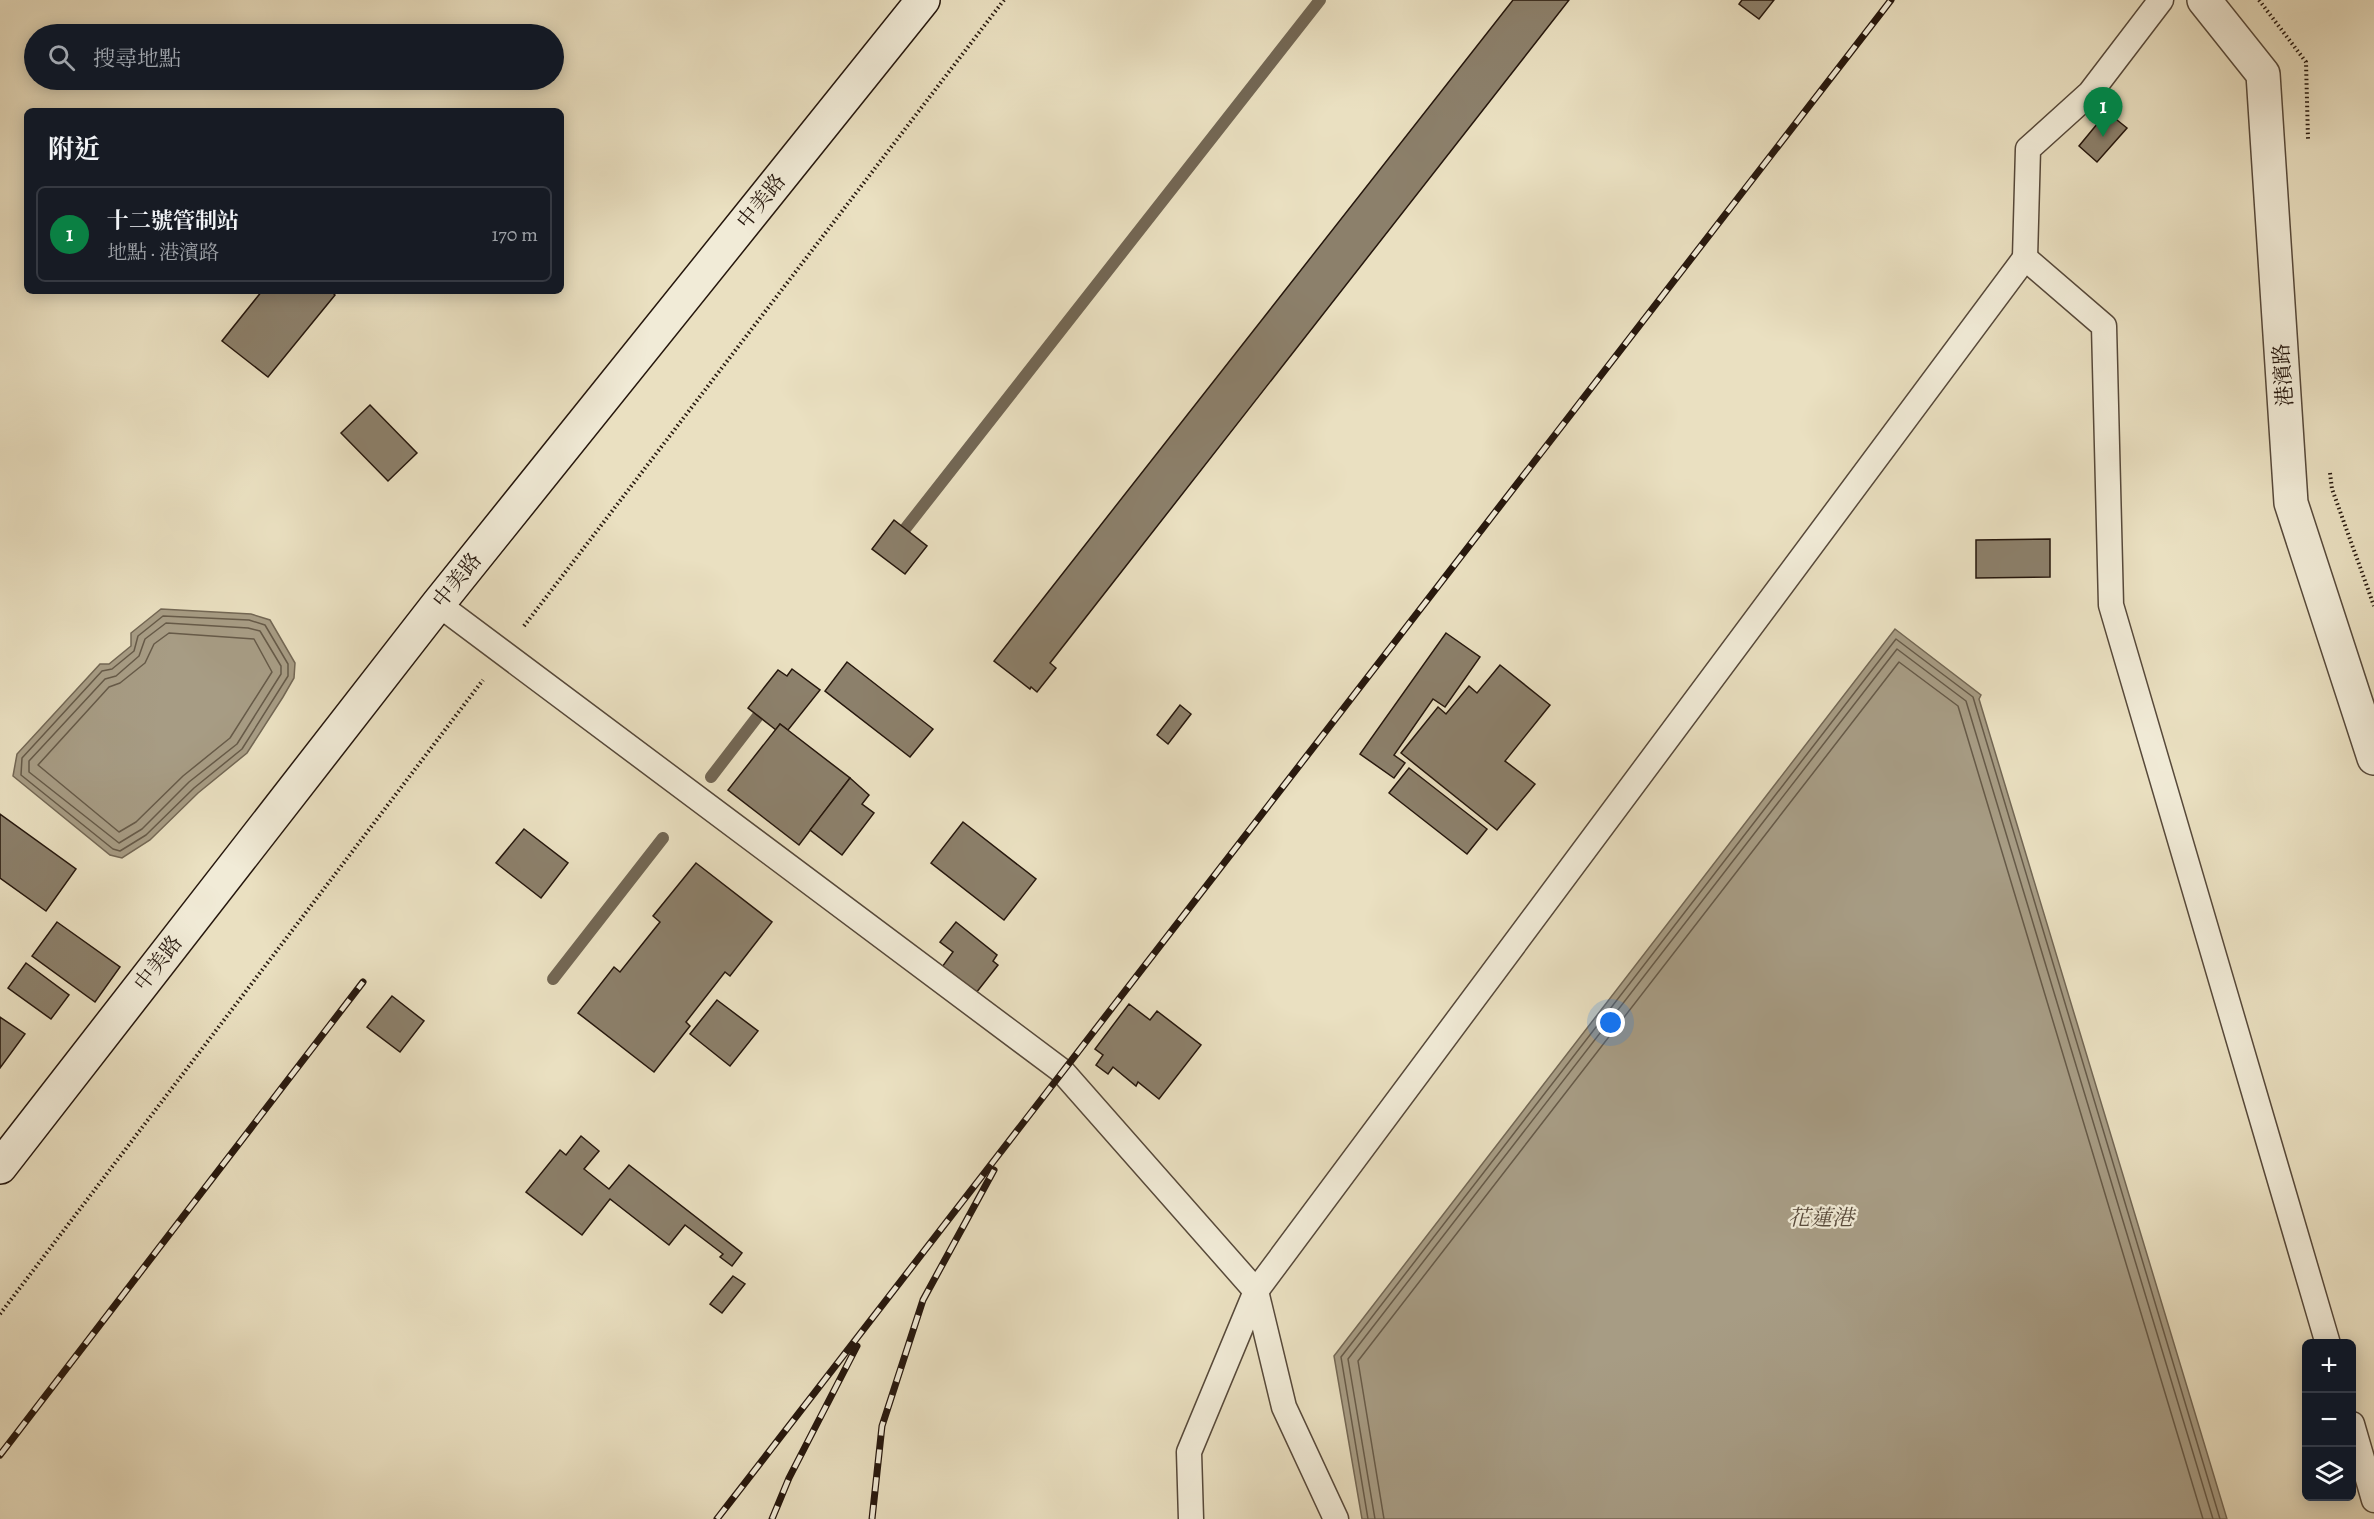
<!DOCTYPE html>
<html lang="zh-TW">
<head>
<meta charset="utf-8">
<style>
	:root { --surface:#171b24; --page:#20242c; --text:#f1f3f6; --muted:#9ea1a6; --line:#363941; --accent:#0b8043 }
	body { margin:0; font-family:Alegreya,"Noto Serif TC",serif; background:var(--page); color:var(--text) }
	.controls { position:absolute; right:18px; bottom:18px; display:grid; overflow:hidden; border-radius:9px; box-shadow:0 3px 15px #0003 }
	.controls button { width:54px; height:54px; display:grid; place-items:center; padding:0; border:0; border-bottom:2px solid var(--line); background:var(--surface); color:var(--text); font:30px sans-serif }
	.you { position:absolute; left:1611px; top:1023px; width:21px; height:21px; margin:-15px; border:4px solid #fff; border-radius:50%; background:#1a73e8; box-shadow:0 0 0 9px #1a73e833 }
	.badge { display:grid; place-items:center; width:39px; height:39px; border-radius:50%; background:var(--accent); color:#fff; font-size:20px; font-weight:700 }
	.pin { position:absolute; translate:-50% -50px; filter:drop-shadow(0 2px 3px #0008) }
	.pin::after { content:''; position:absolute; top:32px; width:21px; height:18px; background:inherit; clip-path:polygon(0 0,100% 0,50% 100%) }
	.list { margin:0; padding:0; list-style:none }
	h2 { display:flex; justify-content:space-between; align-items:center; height:78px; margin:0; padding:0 24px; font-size:26px }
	h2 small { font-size:20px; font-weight:400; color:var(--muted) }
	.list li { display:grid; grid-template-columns:39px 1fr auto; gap:18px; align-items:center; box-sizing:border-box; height:96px; margin:0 12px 12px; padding:0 12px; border:2px solid var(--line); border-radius:9px }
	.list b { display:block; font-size:22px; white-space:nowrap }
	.list p { margin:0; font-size:20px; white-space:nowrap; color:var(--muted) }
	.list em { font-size:20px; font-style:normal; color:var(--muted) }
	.icon { flex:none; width:33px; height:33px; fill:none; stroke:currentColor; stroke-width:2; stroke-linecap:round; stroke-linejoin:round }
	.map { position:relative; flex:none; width:2374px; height:1519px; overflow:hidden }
	.search { position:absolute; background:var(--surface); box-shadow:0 3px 15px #0003; left:24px; top:24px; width:540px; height:66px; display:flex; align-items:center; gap:15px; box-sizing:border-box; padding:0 21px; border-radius:33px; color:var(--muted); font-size:22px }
	.panel { position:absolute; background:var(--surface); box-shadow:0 3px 15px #0003; left:24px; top:108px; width:540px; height:186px; border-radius:9px }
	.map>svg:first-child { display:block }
</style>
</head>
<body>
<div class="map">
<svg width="2374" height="1519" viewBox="0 0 2374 1519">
	<rect width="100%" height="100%" fill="#eae0c1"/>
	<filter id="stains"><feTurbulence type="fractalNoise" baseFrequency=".00333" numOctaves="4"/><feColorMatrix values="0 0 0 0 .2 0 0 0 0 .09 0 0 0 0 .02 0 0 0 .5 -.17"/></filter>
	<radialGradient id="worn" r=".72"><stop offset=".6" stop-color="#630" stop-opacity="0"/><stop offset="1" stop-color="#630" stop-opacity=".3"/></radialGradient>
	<g fill="#a79c84" stroke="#736754" stroke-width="1.5">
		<polygon points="161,609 251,614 270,620 295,663 294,678 283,697 247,753 198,793 150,840 122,858 110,855 13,776 17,754 100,664 109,664 131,646 131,633"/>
		<polygon points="1895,629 1981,695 1979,699 2227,1519 1362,1519 1334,1356"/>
	</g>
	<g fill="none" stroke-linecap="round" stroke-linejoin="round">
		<g stroke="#665a48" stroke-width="1.5">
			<polygon points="163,616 249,620 265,625 288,664 288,676 242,749 194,788 146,835 120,851 113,849 21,775 22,758 102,671 112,669 134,651 138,636"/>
			<polygon points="166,623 248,628 260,631 281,666 281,674 237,744 189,782 142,829 119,843 29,772 29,761 105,679 116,676 139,656 145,639"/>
			<polygon points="169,633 254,639 272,672 230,738 183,776 136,822 119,832 38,765 109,687 120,683 145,663 154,644"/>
			<polyline points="1368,1519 1341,1357 1896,639 1973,697 2220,1519"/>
			<polyline points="1375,1519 1348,1359 1897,649 1966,701 2213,1519"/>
			<polyline points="1384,1519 1358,1361 1899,662 1958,706 2203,1519"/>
		</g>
		<g stroke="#736754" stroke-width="12">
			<polyline points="905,529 1320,0"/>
			<polyline points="711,777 758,716"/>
			<polyline points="553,979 663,838"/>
		</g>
	</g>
	<g fill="#8c806b" stroke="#26170d" stroke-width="1.5">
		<polygon points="1513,0 1569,0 1050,663 1056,668 1037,692 1031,687 1030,689 994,661"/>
		<polygon points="1742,0 1774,0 1759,19 1739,4"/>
		<polygon points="2107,112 2127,128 2097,162 2079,146"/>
		<polygon points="262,291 331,291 335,295 268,377 222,341"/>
		<polygon points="370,405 417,453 388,481 341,433"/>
		<polygon points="894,520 927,546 905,574 872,549"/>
		<polygon points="2050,539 2050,577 1976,578 1976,540"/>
		<polygon points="1446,633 1480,657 1445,707 1433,699 1394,755 1405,763 1394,778 1360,754"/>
		<polygon points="847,662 933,729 910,757 825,691"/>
		<polygon points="1500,665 1550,705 1505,761 1535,784 1497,830 1401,753 1438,707 1446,714 1469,686 1477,693"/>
		<polygon points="792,669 820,690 788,730 780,724 776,730 748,708 778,670 787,676"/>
		<polygon points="1180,705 1191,714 1168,744 1157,735"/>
		<polygon points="780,724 850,778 799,845 728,790"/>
		<polygon points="1409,768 1487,829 1467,854 1389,793"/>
		<polygon points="850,778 869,795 862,804 874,813 842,855 810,830"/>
		<polygon points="0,814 76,869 46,911 0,878"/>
		<polygon points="963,822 1036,879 1004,920 931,863"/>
		<polygon points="524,829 568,863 541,898 496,863"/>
		<polygon points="696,863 772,922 730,976 725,972 686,1022 690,1026 654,1072 578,1013 614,967 620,972 660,922 653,916"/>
		<polygon points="57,922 120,967 95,1002 32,956"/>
		<polygon points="956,922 997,955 993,961 998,965 976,993 942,967 953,952 940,942"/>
		<polygon points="26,963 69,995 51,1019 8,988"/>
		<polygon points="392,996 424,1021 400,1052 367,1027"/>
		<polygon points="717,1000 758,1031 730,1066 690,1034"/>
		<polygon points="1129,1004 1150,1020 1157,1011 1201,1045 1159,1099 1138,1082 1136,1086 1113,1067 1108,1074 1096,1065 1103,1055 1095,1049"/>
		<polygon points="0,1017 25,1034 0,1068"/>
		<polygon points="581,1136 599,1151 584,1169 609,1189 629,1165 742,1253 732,1266 720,1257 723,1254 685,1225 669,1245 610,1199 582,1235 526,1192 560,1150 566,1155"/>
		<polygon points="733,1276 745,1284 722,1313 710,1304"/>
	</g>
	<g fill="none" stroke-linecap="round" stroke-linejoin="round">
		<defs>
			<g id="service">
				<polyline points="2025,258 2028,149 2090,93 2161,0"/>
				<polyline points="438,604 1062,1071 1256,1291 1284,1407 1336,1519"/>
				<polyline points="2352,1424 2374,1500"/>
				<polyline points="1191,1519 1189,1452 1256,1291 2025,258 2104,326 2111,605 2328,1344"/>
			</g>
			<polyline id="minor" points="2204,0 2263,74 2291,503 2374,758"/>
			<polyline id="secondary" points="0,1167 438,604 923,0"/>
		</defs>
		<use href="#service" stroke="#57493a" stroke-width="27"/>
		<use href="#minor" stroke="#57493a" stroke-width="36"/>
		<use href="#secondary" stroke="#26170d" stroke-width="36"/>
		<g stroke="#26170d" stroke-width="4" stroke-dasharray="1.5 3" stroke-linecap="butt">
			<polyline points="2259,0 2306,62 2308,139"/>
			<polyline points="2330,473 2332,489 2374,606"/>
			<polyline points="524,626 1004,0"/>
			<polyline points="0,1314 483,680"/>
		</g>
		<use href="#service" stroke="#f1ebd7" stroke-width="24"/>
		<use href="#minor" stroke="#f1ebd7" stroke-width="33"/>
		<use href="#secondary" stroke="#f1ebd7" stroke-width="33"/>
		<defs>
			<g id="rail">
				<polyline points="0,1455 363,982"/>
				<polyline points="717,1519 1891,0"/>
				<polyline points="772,1519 789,1478 857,1346"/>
				<polyline points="872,1519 882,1426 923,1300 994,1170"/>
			</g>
		</defs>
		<use href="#rail" stroke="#26170d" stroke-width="7"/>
		<use href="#rail" stroke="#f1ebd7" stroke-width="4.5" stroke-dasharray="14" stroke-linecap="butt"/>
	</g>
	<g text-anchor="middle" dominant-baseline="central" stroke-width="4.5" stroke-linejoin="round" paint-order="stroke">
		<g font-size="21" fill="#26170d" stroke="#f1ebd7">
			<text transform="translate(761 201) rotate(-51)">中美路</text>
			<text transform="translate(2283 375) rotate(-94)">港濱路</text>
			<text transform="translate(457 580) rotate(-51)">中美路</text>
			<text transform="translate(158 963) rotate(-52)">中美路</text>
		</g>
		<g font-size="22" font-style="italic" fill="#5a4c3d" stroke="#f1ebd7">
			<text x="1821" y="1218">花蓮港</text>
		</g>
	</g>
	<rect width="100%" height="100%" filter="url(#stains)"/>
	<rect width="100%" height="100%" fill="url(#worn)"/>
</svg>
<div class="controls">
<button>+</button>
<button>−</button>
<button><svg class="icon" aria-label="layers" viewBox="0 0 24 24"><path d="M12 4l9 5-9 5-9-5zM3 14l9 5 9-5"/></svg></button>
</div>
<div class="you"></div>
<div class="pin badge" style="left:2103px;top:137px">1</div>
<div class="search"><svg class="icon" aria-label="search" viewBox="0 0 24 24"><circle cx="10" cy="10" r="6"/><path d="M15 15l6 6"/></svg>搜尋地點</div>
<section class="panel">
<h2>附近<small></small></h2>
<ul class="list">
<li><span class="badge">1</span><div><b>十二號管制站</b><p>地點 · 港濱路</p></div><em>170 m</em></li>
</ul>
</section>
</div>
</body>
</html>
